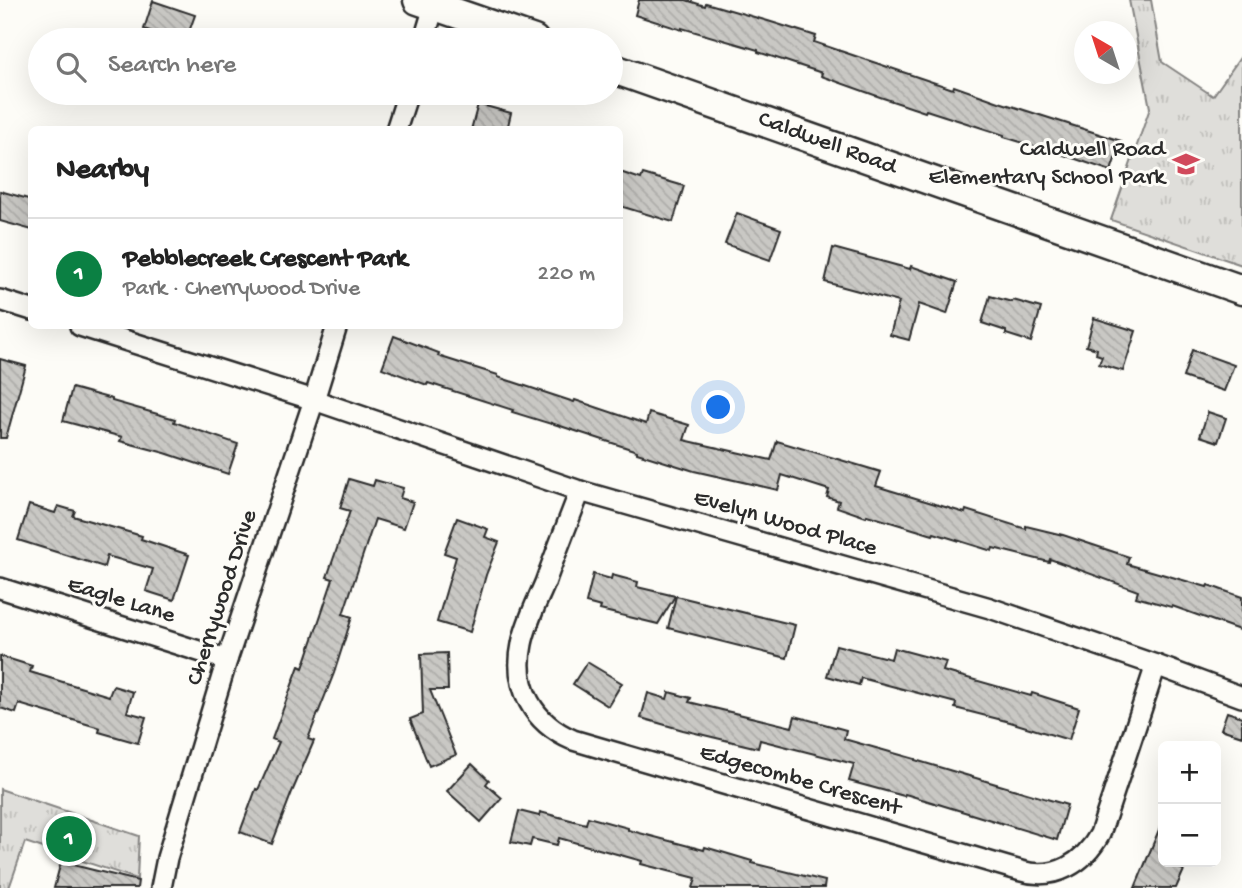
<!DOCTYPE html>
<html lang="en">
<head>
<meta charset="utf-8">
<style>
	:root { --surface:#fff; --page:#f2f2f2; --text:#222; --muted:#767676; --line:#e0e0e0; --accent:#0b8043 }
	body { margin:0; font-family:"Gochi Hand",sans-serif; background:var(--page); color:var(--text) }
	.controls { position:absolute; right:21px; bottom:21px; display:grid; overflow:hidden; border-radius:10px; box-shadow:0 7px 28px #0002 }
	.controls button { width:63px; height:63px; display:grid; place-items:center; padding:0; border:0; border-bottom:2px solid var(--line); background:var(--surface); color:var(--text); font:35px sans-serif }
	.compass { position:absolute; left:1074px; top:21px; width:63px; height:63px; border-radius:50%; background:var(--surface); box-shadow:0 7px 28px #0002; rotate:321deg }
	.you { position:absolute; left:719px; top:408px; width:24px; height:24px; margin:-18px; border:5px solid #fff; border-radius:50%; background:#1a73e8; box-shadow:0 0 0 10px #1a73e833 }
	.badge { display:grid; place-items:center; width:46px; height:46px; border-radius:50%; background:var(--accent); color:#fff; font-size:23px; font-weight:700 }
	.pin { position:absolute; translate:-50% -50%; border:4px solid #fff; box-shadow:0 2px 7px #0006 }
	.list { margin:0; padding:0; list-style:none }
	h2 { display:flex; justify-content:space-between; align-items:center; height:91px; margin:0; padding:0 28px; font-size:30px }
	h2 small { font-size:23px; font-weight:400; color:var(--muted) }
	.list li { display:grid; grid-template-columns:46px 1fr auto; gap:21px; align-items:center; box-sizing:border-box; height:112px; padding:0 28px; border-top:2px solid var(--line) }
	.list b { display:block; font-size:26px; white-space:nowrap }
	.list p { margin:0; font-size:23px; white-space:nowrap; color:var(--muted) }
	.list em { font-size:23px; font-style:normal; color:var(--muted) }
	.icon { flex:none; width:38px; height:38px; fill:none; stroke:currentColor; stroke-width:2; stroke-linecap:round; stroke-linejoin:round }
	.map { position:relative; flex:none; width:1242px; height:888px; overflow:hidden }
	.search { position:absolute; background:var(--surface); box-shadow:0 7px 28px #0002; left:28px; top:28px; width:595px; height:77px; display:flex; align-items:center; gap:18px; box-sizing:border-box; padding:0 24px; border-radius:38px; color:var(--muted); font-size:26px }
	.panel { position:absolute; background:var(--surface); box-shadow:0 7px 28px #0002; left:28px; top:126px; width:595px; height:203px; border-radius:10px }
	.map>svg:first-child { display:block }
</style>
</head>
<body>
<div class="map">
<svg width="1242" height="888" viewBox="0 0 1242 888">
	<defs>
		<pattern id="park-tufts" width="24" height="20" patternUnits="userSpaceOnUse" patternTransform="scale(1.75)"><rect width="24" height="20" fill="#dfdeda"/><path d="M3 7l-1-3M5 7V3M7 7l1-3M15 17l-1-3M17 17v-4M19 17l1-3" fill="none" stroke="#c0bfbb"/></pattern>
		<pattern id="building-back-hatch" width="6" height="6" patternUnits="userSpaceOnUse" patternTransform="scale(1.75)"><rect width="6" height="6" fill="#c9c8c4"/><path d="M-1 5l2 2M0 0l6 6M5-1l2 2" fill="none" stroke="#adaca9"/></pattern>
	</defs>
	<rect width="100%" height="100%" fill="#fdfcf7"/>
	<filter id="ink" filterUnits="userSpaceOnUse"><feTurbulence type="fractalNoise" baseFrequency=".0143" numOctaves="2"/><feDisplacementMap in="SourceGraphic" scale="14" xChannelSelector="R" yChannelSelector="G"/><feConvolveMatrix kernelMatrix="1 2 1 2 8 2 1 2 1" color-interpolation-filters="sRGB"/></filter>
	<g filter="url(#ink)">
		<g fill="url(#park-tufts)" stroke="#858482" stroke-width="2">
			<polygon points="1129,0 1151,0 1162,62 1213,96 1242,55 1242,265 1111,220 1150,108"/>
			<polygon points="0,789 139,836 137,879 25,842 9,888 0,888"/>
		</g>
		<g fill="url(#building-back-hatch)" stroke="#2b2b2b" stroke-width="2">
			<polygon points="639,0 686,0 705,6 706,3 768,21 816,36 814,42 876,63 953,89 954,86 999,102 1121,141 1111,171 1067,156 1004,137 1004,135 926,110 925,112 880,97 821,76 822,73 758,52 758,50 682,28 682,30 635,15"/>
			<polygon points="153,1 195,15 186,40 176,40 144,29"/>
			<polygon points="478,104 511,113 507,130 471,130"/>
			<polygon points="620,172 641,179 643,174 684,186 673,222 620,206"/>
			<polygon points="0,191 32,200 32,230 0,221"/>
			<polygon points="737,213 781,229 770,260 725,244"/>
			<polygon points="833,248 910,269 911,266 957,282 947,314 919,304 909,340 890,335 899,302 825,282"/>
			<polygon points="990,296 1012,302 1013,300 1041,308 1031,342 1006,334 1006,331 982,323"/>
			<polygon points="1094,318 1136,331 1123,371 1099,364 1102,356 1096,354 1097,349 1086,346"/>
			<polygon points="394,336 439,353 438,356 498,375 498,377 574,402 575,400 646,424 649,413 689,425 684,440 771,460 777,441 881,472 876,486 965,513 966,510 1026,529 1026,526 1063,535 1129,557 1127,564 1207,587 1208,585 1242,597 1242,631 1172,606 1171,607 1136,597 1138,591 1050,559 1049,562 993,548 992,551 934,533 933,535 867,515 866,517 837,507 839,501 827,497 829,490 782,475 778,490 694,471 637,453 637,451 551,423 551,424 512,412 513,410 428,383 427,385 382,368"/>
			<polygon points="1192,350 1234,365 1224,391 1183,377"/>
			<polygon points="0,359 26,366 6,438 0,438"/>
			<polygon points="72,388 112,399 112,401 175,419 174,422 238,444 228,474 165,453 120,441 122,437 63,421"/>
			<polygon points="1208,412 1226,418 1218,442 1200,436"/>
			<polygon points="349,479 373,486 375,480 403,488 400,498 413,502 404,528 375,519 343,614 352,617 334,673 308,739 314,741 292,792 272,844 240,832 256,789 258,790 279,742 272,739 299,666 303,668 333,579 327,577 350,511 340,508"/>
			<polygon points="29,505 55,513 58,506 75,511 73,516 142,536 141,539 189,555 174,600 146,591 153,569 107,556 104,567 18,540"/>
			<polygon points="457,518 488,529 485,537 499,542 486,575 470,632 437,622 456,557 444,553"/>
			<polygon points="593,574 611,579 612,575 638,582 637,587 675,596 658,624 600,610 601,607 586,603"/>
			<polygon points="676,596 795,625 787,658 668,628"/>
			<polygon points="836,645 891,659 894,648 946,662 943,671 1031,696 1032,693 1079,708 1069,740 1010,722 955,708 956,703 861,678 859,685 827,676"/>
			<polygon points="447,653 448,690 430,690 456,755 429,766 410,719 423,714 421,654"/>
			<polygon points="0,656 32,666 30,672 109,696 113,686 133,692 127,712 146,717 138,743 99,732 100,728 19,704 16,713 0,708"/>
			<polygon points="587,662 622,683 608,706 573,684"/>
			<polygon points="669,692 691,698 689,702 792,727 795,716 846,730 844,739 915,759 915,760 1067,805 1057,840 905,794 904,796 849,781 854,764 760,740 758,748 683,730 641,718 648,693 667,699"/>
			<polygon points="1227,712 1242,717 1242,736 1221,729"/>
			<polygon points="472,764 489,780 486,784 502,798 481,822 447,791"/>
			<polygon points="519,811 539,816 540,812 586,824 588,817 628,828 628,830 704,850 705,847 752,861 752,863 825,881 824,888 693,888 696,878 641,864 642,861 559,838 557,845 532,839 530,846 511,842"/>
			<polygon points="1163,820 1163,862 1184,870 1176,888 1135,888"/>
			<polygon points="61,862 138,881 137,888 54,888"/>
		</g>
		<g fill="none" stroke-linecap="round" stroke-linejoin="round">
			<defs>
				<g id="street">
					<polyline points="424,40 436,0"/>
					<polyline points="396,130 408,93"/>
					<polyline points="0,300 32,310"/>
					<polyline points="80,326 314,400 580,491 990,608 1156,665 1242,697"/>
					<path d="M580 491C568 522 556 552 545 583 537 602 526 623 522 644 513 687 533 723 573 740L1021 871C1055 881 1084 863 1100 834L1156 665"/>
					<polyline points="0,588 227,660"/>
					<polyline points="161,888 167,858 227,660 314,400 337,326"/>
				</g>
				<g id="secondary">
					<polyline points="418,0 534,40"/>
					<polyline points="611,68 1242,290"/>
				</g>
			</defs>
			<use href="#street" stroke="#2b2b2b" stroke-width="24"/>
			<use href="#secondary" stroke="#2b2b2b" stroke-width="33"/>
			<use href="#street" stroke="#fdfcf7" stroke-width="19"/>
			<use href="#secondary" stroke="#fdfcf7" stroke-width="28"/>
		</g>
	</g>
	<defs>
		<symbol id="school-bare" viewBox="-9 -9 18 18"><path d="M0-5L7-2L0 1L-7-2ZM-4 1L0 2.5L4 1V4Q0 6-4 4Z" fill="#d1495b" stroke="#fdfcf7" stroke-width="2.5" paint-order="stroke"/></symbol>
	</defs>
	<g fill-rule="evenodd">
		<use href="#school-bare" x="1167" y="145" width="38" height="38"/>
	</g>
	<g text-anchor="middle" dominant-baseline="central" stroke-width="6" stroke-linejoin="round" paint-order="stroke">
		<g font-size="24" fill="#2b2b2b" stroke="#fdfcf7">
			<text transform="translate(827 144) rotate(20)">Caldwell Road</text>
			<text transform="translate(785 524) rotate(16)">Evelyn Wood Place</text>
			<text transform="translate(223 598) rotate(-72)">Cherrywood Drive</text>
			<text transform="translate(121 601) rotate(17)">Eagle Lane</text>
			<text transform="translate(800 781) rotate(16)">Edgecombe Crescent</text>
		</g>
		<g font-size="24" fill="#2b2b2b" stroke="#fdfcf7" text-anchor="end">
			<text x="1165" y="150">Caldwell Road<tspan x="1165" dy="28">Elementary School Park</tspan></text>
		</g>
	</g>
</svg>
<div class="controls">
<button>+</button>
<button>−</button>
</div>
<svg class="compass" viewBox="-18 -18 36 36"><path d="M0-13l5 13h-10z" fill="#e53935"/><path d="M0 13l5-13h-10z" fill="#767676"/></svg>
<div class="you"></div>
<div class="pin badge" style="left:69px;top:839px">1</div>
<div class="search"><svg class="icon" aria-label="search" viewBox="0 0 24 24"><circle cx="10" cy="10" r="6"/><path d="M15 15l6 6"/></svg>Search here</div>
<section class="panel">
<h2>Nearby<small></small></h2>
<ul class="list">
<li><span class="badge">1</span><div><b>Pebblecreek Crescent Park</b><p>Park · Cherrywood Drive</p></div><em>220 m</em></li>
</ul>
</section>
</div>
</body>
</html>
